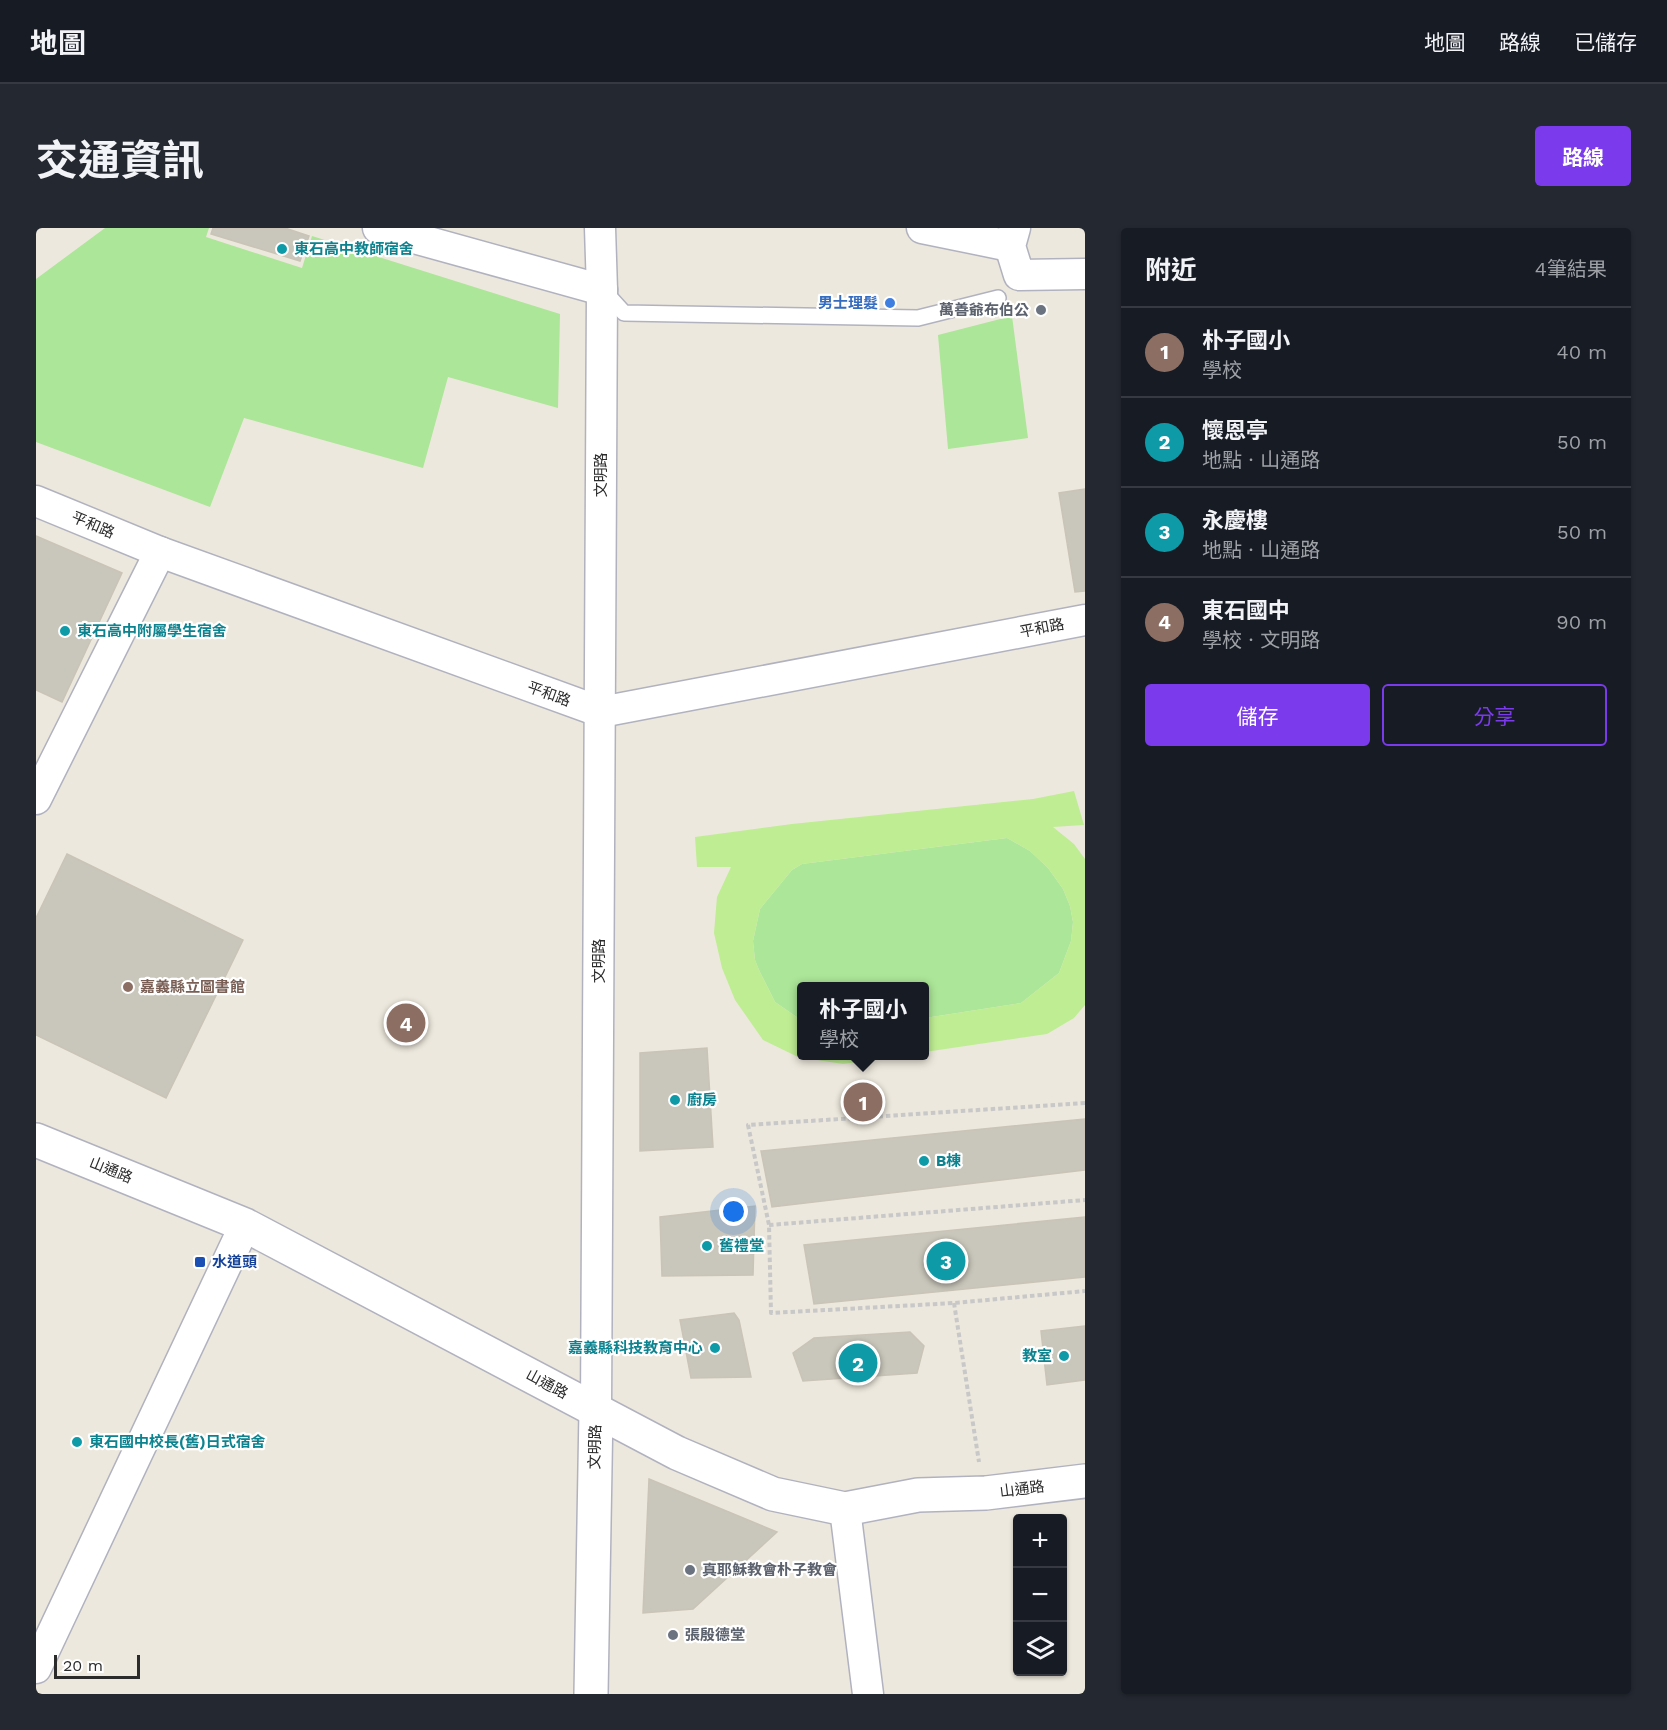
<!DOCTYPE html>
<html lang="zh-TW">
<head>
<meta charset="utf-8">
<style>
	:root { --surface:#171b24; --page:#242831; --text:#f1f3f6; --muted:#9ea1a6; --line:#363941; --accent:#7c3aed }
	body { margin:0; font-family:"Work Sans","Noto Sans TC",sans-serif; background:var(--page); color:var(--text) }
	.controls { position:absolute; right:18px; bottom:18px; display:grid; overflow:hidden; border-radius:6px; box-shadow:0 2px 4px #0004 }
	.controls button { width:54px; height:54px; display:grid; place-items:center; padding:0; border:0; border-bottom:2px solid var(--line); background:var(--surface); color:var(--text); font:30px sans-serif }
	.scale { position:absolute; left:18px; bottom:15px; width:86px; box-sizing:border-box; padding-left:6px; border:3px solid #2b2b2b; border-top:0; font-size:16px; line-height:21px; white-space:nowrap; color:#2b2b2b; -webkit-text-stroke:4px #fff; paint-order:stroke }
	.you { position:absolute; left:698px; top:984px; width:21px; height:21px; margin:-15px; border:4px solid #fff; border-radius:50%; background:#1a73e8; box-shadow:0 0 0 9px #1a73e833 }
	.badge { display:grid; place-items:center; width:39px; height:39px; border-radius:50%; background:var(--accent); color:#fff; font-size:20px; font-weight:700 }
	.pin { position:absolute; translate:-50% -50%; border:3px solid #fff; box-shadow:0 2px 6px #0006 }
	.popup { position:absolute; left:761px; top:754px; width:132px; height:78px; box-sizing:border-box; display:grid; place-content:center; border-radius:6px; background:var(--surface); filter:drop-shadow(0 2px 4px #0005); font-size:20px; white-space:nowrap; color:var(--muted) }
	.popup b { font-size:22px; color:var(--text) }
	.popup::after { content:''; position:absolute; left:50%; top:100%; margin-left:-12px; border:12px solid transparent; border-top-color:var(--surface) }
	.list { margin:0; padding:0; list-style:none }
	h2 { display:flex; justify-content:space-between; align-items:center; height:78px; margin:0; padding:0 24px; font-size:26px }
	h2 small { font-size:20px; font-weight:400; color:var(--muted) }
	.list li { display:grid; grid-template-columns:39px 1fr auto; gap:18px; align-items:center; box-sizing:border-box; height:90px; padding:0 24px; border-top:2px solid var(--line) }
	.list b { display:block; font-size:22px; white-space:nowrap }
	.list p { margin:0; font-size:20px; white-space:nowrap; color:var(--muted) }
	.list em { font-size:20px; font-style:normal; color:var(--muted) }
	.actions { display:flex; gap:12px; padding:18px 24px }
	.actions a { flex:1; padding:14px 0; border:2px solid var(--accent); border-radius:6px; text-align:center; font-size:21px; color:var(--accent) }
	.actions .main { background:var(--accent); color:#fff }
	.icon { flex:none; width:33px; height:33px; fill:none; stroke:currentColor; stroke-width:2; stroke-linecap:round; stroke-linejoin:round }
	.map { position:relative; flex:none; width:1049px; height:1466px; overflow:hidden; border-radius:6px }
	header { display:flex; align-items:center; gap:36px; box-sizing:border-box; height:84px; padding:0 30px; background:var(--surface); border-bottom:2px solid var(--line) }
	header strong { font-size:28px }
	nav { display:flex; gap:33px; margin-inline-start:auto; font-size:21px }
	.intro { display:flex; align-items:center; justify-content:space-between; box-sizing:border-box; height:144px; padding:0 36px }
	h1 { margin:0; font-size:42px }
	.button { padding:15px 27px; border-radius:6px; background:var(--accent); color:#fff; font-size:21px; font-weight:700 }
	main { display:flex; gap:36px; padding:0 36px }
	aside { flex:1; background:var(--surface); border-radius:6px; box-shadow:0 2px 4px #0004 }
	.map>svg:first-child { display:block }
</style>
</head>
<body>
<header>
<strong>地圖</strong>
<nav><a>地圖</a><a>路線</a><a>已儲存</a></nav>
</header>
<div class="intro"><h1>交通資訊</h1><a class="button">路線</a></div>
<main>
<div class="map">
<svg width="1049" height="1466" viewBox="0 0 1049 1466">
	<rect width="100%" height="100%" fill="#ede8dd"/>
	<g fill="#ace698">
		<polygon points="69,0 173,0 170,9 266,40 276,8 524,86 522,180 412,149 387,240 208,190 174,279 0,214 0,51"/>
		<polygon points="976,88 992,210 912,221 902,107"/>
		<polygon points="971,610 994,623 1012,640 1027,661 1034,678 1037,694 1035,713 1023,745 985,775 889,790 888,758 766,758 765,792 739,774 723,742 719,732 717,713 724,681 756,642 766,636"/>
	</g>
	<polygon fill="#bfed93" points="1038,563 1048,597 1017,599 1038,616 1049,631 1049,777 1038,790 1011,806 889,824 889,790 985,775 1023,745 1035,713 1037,694 1034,678 1027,661 1012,640 994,623 971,610 766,636 756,642 724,681 717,713 719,732 723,742 739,774 765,792 766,828 866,828 807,836 762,829 727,812 699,772 686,740 678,705 681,669 695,639 661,639 659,609 756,596 997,571"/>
	<g fill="#c9c6bb" stroke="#c9c4b6" stroke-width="1.5">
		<polygon points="177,0 249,0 273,8 264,33 175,6"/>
		<polygon points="1049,261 1049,363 1039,364 1023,265"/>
		<polygon points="0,308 86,345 26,474 0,462"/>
		<polygon points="31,626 207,712 130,870 0,807 0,690"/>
		<polygon points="671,820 677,919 604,923 604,825"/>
		<polygon points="1049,891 1049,942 736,979 725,923"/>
		<polygon points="719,978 717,1047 626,1048 624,989"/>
		<polygon points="1049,989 1049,1049 778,1076 768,1017"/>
		<polygon points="698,1085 703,1092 715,1149 655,1150 644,1092"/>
		<polygon points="1049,1098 1049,1152 1011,1157 1005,1103"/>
		<polygon points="874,1104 888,1118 881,1145 767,1153 757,1125 778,1110"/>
		<polygon points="613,1251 741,1304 657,1381 607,1385"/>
	</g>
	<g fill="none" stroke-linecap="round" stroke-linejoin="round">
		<defs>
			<polyline id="service" points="569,64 588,85 882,90 962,70"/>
			<g id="minor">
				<polyline points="342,0 566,62"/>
				<polyline points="886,0 974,18"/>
				<polyline points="979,0 974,18 983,47 1049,46"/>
				<polyline points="0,273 124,324 565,484 1049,392"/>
				<polyline points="0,571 124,324"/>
				<polyline points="560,1182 566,62 564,0"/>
				<polyline points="809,1281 832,1466"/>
				<polyline points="0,1440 209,997"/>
			</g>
			<polyline id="tertiary" points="555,1466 560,1182"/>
			<polyline id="secondary" points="0,912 209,997 641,1225 737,1266 809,1281 882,1267 950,1265 1049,1253"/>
		</defs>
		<use href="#service" stroke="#b1b2bf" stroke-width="18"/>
		<use href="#minor" stroke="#b1b2bf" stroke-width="33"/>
		<use href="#tertiary" stroke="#b1b2bf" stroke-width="36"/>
		<use href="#secondary" stroke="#b1b2bf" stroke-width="36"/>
		<g stroke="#c8c8c8" stroke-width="4" stroke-dasharray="4.5 3" stroke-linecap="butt">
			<polyline points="1049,875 712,897 733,997 735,1085 918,1075 1049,1063"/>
			<polyline points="733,997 1049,972"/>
			<polyline points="918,1075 943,1234"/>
		</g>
		<use href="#service" stroke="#fff" stroke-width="15"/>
		<use href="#minor" stroke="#fff" stroke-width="30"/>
		<use href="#tertiary" stroke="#fff" stroke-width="33"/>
		<use href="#secondary" stroke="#fff" stroke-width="33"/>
	</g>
	<g fill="#0f9aa8" stroke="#fff" stroke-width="2">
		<circle cx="246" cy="21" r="6"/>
		<circle cx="29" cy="403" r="6"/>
		<circle cx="639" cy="872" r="6"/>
		<circle cx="888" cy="933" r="6"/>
		<circle cx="671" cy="1018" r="6"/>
		<circle cx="679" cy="1120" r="6"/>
		<circle cx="1028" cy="1128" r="6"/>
		<circle cx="41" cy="1214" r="6"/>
	</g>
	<circle fill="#3f7fe0" stroke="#fff" stroke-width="2" cx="854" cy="75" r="6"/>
	<g fill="#6b7280" stroke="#fff" stroke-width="2">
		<circle cx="1005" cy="82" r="6"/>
		<circle cx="654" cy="1342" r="6"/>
		<circle cx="637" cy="1407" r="6"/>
	</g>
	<circle fill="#8d6e63" stroke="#fff" stroke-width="2" cx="92" cy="759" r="6"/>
	<rect fill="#1a4fb4" stroke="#fff" stroke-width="2" x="158" y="1028" width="12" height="12" rx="3"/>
	<g text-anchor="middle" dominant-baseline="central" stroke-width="4.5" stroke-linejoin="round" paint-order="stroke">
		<g font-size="15" font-weight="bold" fill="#0d838f" stroke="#fff" text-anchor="start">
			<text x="258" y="21">東石高中教師宿舍</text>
			<text x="41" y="403">東石高中附屬學生宿舍</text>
			<text x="651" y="872">廚房</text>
			<text x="900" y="933">B棟</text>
			<text x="683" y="1018">舊禮堂</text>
			<text x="667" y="1120" text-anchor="end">嘉義縣科技教育中心</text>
			<text x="1016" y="1128" text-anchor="end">教室</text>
			<text x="53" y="1214">東石國中校長(舊)日式宿舍</text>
		</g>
		<g font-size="15" font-weight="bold" fill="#366cbe" stroke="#fff" text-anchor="end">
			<text x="842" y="75">男士理髮</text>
		</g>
		<g font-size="15" font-weight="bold" fill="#5b616d" stroke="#fff" text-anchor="start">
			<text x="993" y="82" text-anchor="end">萬善爺布伯公</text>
			<text x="666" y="1342">真耶穌教會朴子教會</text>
			<text x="649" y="1407">張殷德堂</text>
		</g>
		<g font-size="15" fill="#2b2b2b" stroke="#fff">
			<text transform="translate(565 247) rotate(-90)">文明路</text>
			<text transform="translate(57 297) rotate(23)">平和路</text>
			<text transform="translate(1006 400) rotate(-11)">平和路</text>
			<text transform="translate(513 466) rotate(20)">平和路</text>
			<text transform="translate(563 733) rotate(-90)">文明路</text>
			<text transform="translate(75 942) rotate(22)">山通路</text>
			<text transform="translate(511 1156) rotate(28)">山通路</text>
			<text transform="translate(559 1219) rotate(-89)">文明路</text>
			<text transform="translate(986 1261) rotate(-7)">山通路</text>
		</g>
		<g font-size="15" font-weight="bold" fill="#785e54" stroke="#fff" text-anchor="start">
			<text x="104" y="759">嘉義縣立圖書館</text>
		</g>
		<g font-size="15" font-weight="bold" fill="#164399" stroke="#fff" text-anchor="start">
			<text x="176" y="1034">水道頭</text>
		</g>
	</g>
</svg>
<div class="controls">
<button>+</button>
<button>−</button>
<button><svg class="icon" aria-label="layers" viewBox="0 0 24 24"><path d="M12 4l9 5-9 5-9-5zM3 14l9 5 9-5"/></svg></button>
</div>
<div class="scale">20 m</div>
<div class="you"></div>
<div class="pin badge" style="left:827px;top:874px;background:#8d6e63">1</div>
<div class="popup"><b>朴子國小</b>學校</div>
<div class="pin badge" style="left:822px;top:1135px;background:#0f9aa8">2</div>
<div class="pin badge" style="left:910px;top:1033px;background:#0f9aa8">3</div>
<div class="pin badge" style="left:370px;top:795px;background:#8d6e63">4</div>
</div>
<aside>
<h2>附近<small>4筆結果</small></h2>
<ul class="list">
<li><span class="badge" style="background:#8d6e63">1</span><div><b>朴子國小</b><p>學校</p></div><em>40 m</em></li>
<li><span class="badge" style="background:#0f9aa8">2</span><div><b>懷恩亭</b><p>地點 · 山通路</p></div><em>50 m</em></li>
<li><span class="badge" style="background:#0f9aa8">3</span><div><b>永慶樓</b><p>地點 · 山通路</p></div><em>50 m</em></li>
<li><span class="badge" style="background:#8d6e63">4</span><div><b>東石國中</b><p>學校 · 文明路</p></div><em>90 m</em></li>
</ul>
<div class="actions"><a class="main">儲存</a><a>分享</a></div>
</aside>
</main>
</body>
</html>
